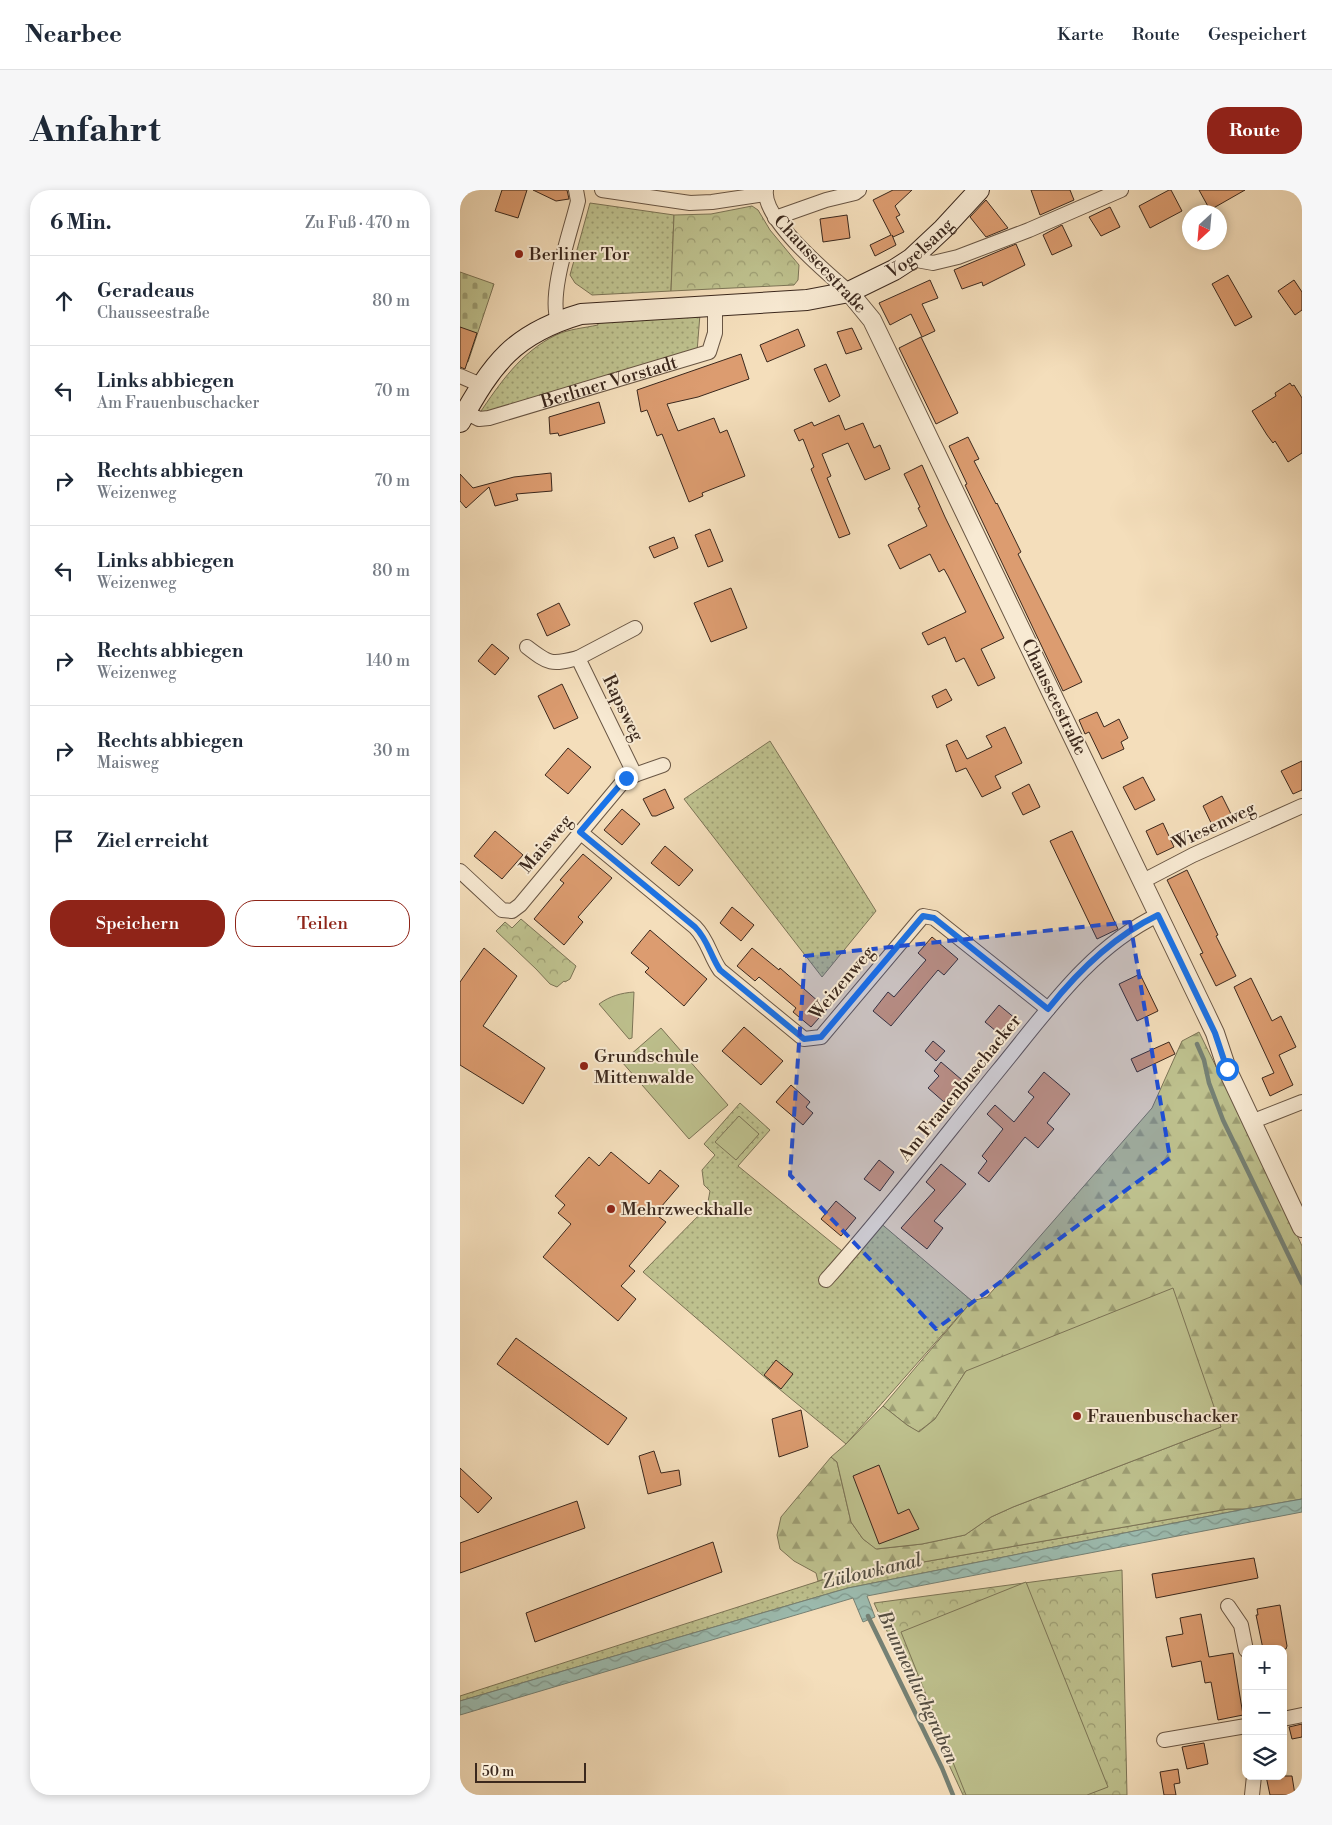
<!DOCTYPE html>
<html lang="de">
<head>
<meta charset="utf-8">
<style>
	:root { --surface:#fff; --page:#f6f6f7; --text:#1f2937; --muted:#747a83; --line:#e0e1e3; --accent:#8f2418 }
	body { margin:0; font-family:"Libre Bodoni",serif; background:var(--page); color:var(--text) }
	.controls { position:absolute; right:15px; bottom:15px; display:grid; overflow:hidden; border-radius:10px; box-shadow:0 2px 8px #0003 }
	.controls button { width:45px; height:45px; display:grid; place-items:center; padding:0; border:0; border-bottom:1px solid var(--line); background:var(--surface); color:var(--text); font:25px sans-serif }
	.compass { position:absolute; left:722px; top:15px; width:45px; height:45px; border-radius:50%; background:var(--surface); box-shadow:0 2px 8px #0003; rotate:206deg }
	.scale { position:absolute; left:15px; bottom:12px; width:111px; box-sizing:border-box; padding-left:5px; border:2px solid #3b281d; border-top:0; font-size:14px; line-height:18px; white-space:nowrap; color:#3b281d; -webkit-text-stroke:4px #f8ead3; paint-order:stroke }
	.stop { position:absolute; width:15px; height:15px; margin:-11px; border:4px solid #1a73e8; border-radius:50%; background:#fff }
	.stop.end { background:#1a73e8; border-color:#fff; box-shadow:0 1px 5px #0008 }
	.list { margin:0; padding:0; list-style:none }
	h2 { display:flex; justify-content:space-between; align-items:center; height:65px; margin:0; padding:0 20px; font-size:21px }
	h2 small { font-size:16px; font-weight:400; color:var(--muted) }
	.list li { display:grid; grid-template-columns:32px 1fr auto; gap:15px; align-items:center; box-sizing:border-box; height:90px; padding:0 20px; border-top:1px solid var(--line) }
	.list b { display:block; font-size:19px; white-space:nowrap }
	.list p { margin:0; font-size:16px; white-space:nowrap; color:var(--muted) }
	.list em { font-size:16px; font-style:normal; color:var(--muted) }
	.actions { display:flex; gap:10px; padding:15px 20px }
	.actions a { flex:1; padding:11px 0; border:1px solid var(--accent); border-radius:20px; text-align:center; font-size:18px; color:var(--accent) }
	.actions .main { background:var(--accent); color:#fff }
	.icon { flex:none; width:28px; height:28px; fill:none; stroke:currentColor; stroke-width:2; stroke-linecap:round; stroke-linejoin:round }
	.map { position:relative; flex:none; width:842px; height:1605px; overflow:hidden; border-radius:20px }
	header { display:flex; align-items:center; gap:30px; box-sizing:border-box; height:70px; padding:0 25px; background:var(--surface); border-bottom:1px solid var(--line) }
	header strong { font-size:24px }
	nav { display:flex; gap:28px; margin-inline-start:auto; font-size:18px }
	.intro { display:flex; align-items:center; justify-content:space-between; box-sizing:border-box; height:120px; padding:0 30px }
	h1 { margin:0; font-size:35px }
	.button { padding:12px 22px; border-radius:20px; background:var(--accent); color:#fff; font-size:18px; font-weight:700 }
	main { display:flex; gap:30px; padding:0 30px }
	aside { flex:1; background:var(--surface); border-radius:20px; box-shadow:0 2px 8px #0003 }
	.map>svg:first-child { display:block }
</style>
</head>
<body>
<header>
<strong>Nearbee</strong>
<nav><a>Karte</a><a>Route</a><a>Gespeichert</a></nav>
</header>
<div class="intro"><h1>Anfahrt</h1><a class="button">Route</a></div>
<main>
<aside>
<h2>6 Min.<small>Zu Fuß · 470 m</small></h2>
<ul class="list">
<li><svg class="icon" aria-label="ahead" viewBox="0 0 24 24"><path d="M12 20V5M6 11l6-6 6 6"/></svg><div><b>Geradeaus</b><p>Chausseestraße</p></div><em>80 m</em></li>
<li><svg class="icon" aria-label="left" viewBox="0 0 24 24"><path d="M17 20v-9H6M10 6l-5 5 5 5"/></svg><div><b>Links abbiegen</b><p>Am Frauenbuschacker</p></div><em>70 m</em></li>
<li><svg class="icon" aria-label="right" viewBox="0 0 24 24"><path d="M7 20v-9h11M14 6l5 5-5 5"/></svg><div><b>Rechts abbiegen</b><p>Weizenweg</p></div><em>70 m</em></li>
<li><svg class="icon" aria-label="left" viewBox="0 0 24 24"><path d="M17 20v-9H6M10 6l-5 5 5 5"/></svg><div><b>Links abbiegen</b><p>Weizenweg</p></div><em>80 m</em></li>
<li><svg class="icon" aria-label="right" viewBox="0 0 24 24"><path d="M7 20v-9h11M14 6l5 5-5 5"/></svg><div><b>Rechts abbiegen</b><p>Weizenweg</p></div><em>140 m</em></li>
<li><svg class="icon" aria-label="right" viewBox="0 0 24 24"><path d="M7 20v-9h11M14 6l5 5-5 5"/></svg><div><b>Rechts abbiegen</b><p>Maisweg</p></div><em>30 m</em></li>
<li><svg class="icon" aria-label="arrive" viewBox="0 0 24 24"><path d="M6 21V4h12l-3 4 3 4H6"/></svg><div><b>Ziel erreicht</b></div></li>
</ul>
<div class="actions"><a class="main">Speichern</a><a>Teilen</a></div>
</aside>
<div class="map">
<svg width="842" height="1605" viewBox="0 0 842 1605">
	<defs>
		<pattern id="grass-dots" width="8" height="8" patternUnits="userSpaceOnUse" patternTransform="scale(1.25)"><rect width="8" height="8" fill="#bec18e"/><path d="M2 2h.1M6 6h.1" fill="none" stroke="#9c9d73" stroke-width="1.8" stroke-linecap="round"/></pattern>
		<pattern id="forest-firs" width="22" height="20" patternUnits="userSpaceOnUse" patternTransform="scale(1.25)"><rect width="22" height="20" fill="#bec18e"/><path d="M5 1l3.5 6h-7zM16 11l3.5 6h-7z" fill="#9c9d73"/></pattern>
		<pattern id="cemetery-stones" width="16" height="16" patternUnits="userSpaceOnUse" patternTransform="scale(1.25)"><rect width="16" height="16" fill="#bec18e"/><path d="M2 7V4a2 2 0 0 1 4 0v3zM10 15v-3a2 2 0 0 1 4 0v3z" fill="#9c9d73"/></pattern>
		<pattern id="park-crowns" width="20" height="18" patternUnits="userSpaceOnUse" patternTransform="scale(1.25)"><rect width="20" height="18" fill="#bec18e"/><path d="M2 6a3 3 0 1 1 6 0M12 15a3 3 0 1 1 6 0" fill="none" stroke="#9c9d73"/></pattern>
		<pattern id="water-waves" width="16" height="10" patternUnits="userSpaceOnUse" patternTransform="scale(1.25)"><rect width="16" height="10" fill="#9cbcb0"/><path d="M0 5q4-4 8 0t8 0" fill="none" stroke="#80998f"/></pattern>
	</defs>
	<rect width="100%" height="100%" fill="#f4debb"/>
	<filter id="stains"><feTurbulence type="fractalNoise" baseFrequency=".004" numOctaves="4"/><feColorMatrix values="0 0 0 0 .2 0 0 0 0 .09 0 0 0 0 .02 0 0 0 .5 -.17"/></filter>
	<radialGradient id="worn" r=".72"><stop offset=".6" stop-color="#630" stop-opacity="0"/><stop offset="1" stop-color="#630" stop-opacity=".3"/></radialGradient>
	<g fill="url(#grass-dots)" stroke="#7c7456">
		<polygon points="130,13 214,25 211,101 132,105 115,93 110,85"/>
		<path d="M240 124 237 162 19 224C40 193 61 162 96 145 109 139 124 138 138 135L137 131Z"/>
		<polygon points="310,551 416,721 362,787 224,609"/>
		<polygon points="280,913 310,940 278,976 387,1065 418,1031 512,1111 386,1254 301,1184 183,1082 247,1017 250,1001 244,995 242,980 255,965 244,954"/>
		<polygon points="768,1319 785,1319 388,1398 0,1511 0,1506 381,1384 446,1375"/>
	</g>
	<polygon fill="url(#forest-firs)" stroke="#7c7456" points="739,842 810,986 842,1056 842,1309 785,1319 768,1319 446,1375 381,1384 358,1391 356,1383 334,1371 320,1359 317,1345 321,1327 371,1267 377,1272 391,1332 403,1349 417,1359 462,1354 505,1345 531,1327 553,1317 761,1237 506,1181 475,1229 458,1242 447,1235 423,1216 512,1111 527,1107 692,918 722,851"/>
	<polygon fill="url(#cemetery-stones)" stroke="#7c7456" points="0,82 34,94 8,172 0,168"/>
	<g fill="url(#park-crowns)" stroke="#7c7456">
		<polygon points="292,16 298,20 310,40 339,75 338,90 334,95 211,101 214,25 251,24"/>
		<polygon points="61,729 116,776 110,789 105,792 104,791 97,797 90,794 76,779 36,741 45,732 52,738"/>
		<polygon points="662,1380 667,1605 503,1605 414,1413"/>
	</g>
	<g fill="#bec18e" stroke="#7c7456">
		<path d="M174 802 172 848 169 849 139 814C150 806 161 803 174 802Z"/>
		<polygon points="201,838 268,915 229,949 162,872"/>
		<polygon points="279,926 299,944 276,970 255,952"/>
		<polygon points="713,1098 761,1237 553,1317 531,1327 505,1345 462,1354 416,1359 403,1349 391,1332 377,1272 371,1267 386,1254 423,1216 447,1235 459,1242 475,1229 506,1181"/>
		<polygon points="566,1392 648,1597 627,1605 506,1605 441,1442"/>
	</g>
	<polygon fill="url(#water-waves)" stroke="#758175" points="842,1309 842,1322 407,1406 415,1427 403,1432 393,1408 0,1525 0,1511 388,1398 785,1319"/>
	<g fill="none" stroke-linecap="round" stroke-linejoin="round">
		<g stroke="#758175" stroke-width="4.5">
			<polyline points="737,854 744,870 749,893 763,930 842,1093"/>
			<polyline points="408,1426 482,1578 493,1605"/>
		</g>
	</g>
	<g fill="#dc9c70" stroke="#3b281d">
		<polygon points="42,0 67,0 58,28 35,21"/>
		<polygon points="73,0 107,0 109,9 96,11"/>
		<polygon points="433,0 452,0 435,16 440,25 436,27 444,42 433,47 432,45 436,55 415,66 410,55 431,45 413,10"/>
		<polygon points="571,0 610,0 614,10 580,25"/>
		<polygon points="709,0 711,0 722,21 690,38 679,16"/>
		<polygon points="739,0 785,0 750,20"/>
		<polygon points="526,10 548,38 526,47 510,27"/>
		<polygon points="650,17 660,37 641,46 629,27"/>
		<polygon points="387,25 390,48 363,52 360,29"/>
		<polygon points="602,35 612,56 592,65 583,45"/>
		<polygon points="556,54 565,75 523,96 522,92 502,99 494,80"/>
		<polygon points="768,85 792,127 775,136 752,94"/>
		<polygon points="470,90 478,108 462,114 475,141 462,147 451,124 430,135 419,113"/>
		<polygon points="834,90 842,102 842,120 835,125 818,101"/>
		<polygon points="0,137 17,143 5,179 0,177"/>
		<polygon points="392,138 402,159 386,164 377,142"/>
		<polygon points="338,139 345,156 307,172 300,155"/>
		<polygon points="461,147 498,223 476,234 439,158"/>
		<polygon points="281,164 289,189 238,207 207,214 218,241 254,228 260,243 267,240 285,286 242,303 243,306 229,312 202,244 197,246 187,220 181,222 177,200"/>
		<polygon points="366,174 380,206 369,212 354,179"/>
		<polygon points="830,193 832,196 834,195 842,208 842,263 828,272 815,251 813,253 807,245 792,221 816,206 815,203"/>
		<polygon points="139,212 145,233 99,246 98,243 90,244 89,227"/>
		<polygon points="379,225 385,240 403,233 414,258 420,255 430,279 405,290 388,253 362,264 371,286 367,288 390,344 379,348 351,279 354,277 343,249 339,251 334,240 352,232 354,236"/>
		<polygon points="508,247 519,269 514,271 536,314 537,313 561,362 558,364 622,492 603,501 505,295 507,294 489,256"/>
		<polygon points="462,275 485,327 544,448 521,459 535,488 518,496 504,468 496,472 485,447 468,455 462,443 506,422 488,386 484,379 479,382 470,364 440,379 428,355 467,336 458,318 460,317 444,284"/>
		<polygon points="91,283 92,301 56,304 58,310 35,316 29,297 6,318 0,311 0,284 13,298 54,287"/>
		<polygon points="250,339 263,371 248,377 235,345"/>
		<polygon points="214,347 218,358 194,368 189,357"/>
		<polygon points="271,398 287,438 251,452 234,413"/>
		<polygon points="99,413 110,435 87,446 77,424"/>
		<polygon points="32,454 49,468 35,485 18,471"/>
		<polygon points="102,494 118,528 94,539 78,506"/>
		<polygon points="486,499 492,510 477,518 472,506"/>
		<polygon points="637,522 644,537 659,529 668,548 661,552 664,559 642,569 629,542 625,544 619,530"/>
		<polygon points="545,537 562,573 535,586 541,598 522,607 506,578 496,582 486,555 497,550 507,569 532,557 526,546"/>
		<polygon points="108,558 131,577 108,604 85,585"/>
		<polygon points="842,571 842,600 833,604 821,581"/>
		<polygon points="683,587 695,610 675,620 663,597"/>
		<polygon points="569,594 580,617 563,625 552,603"/>
		<polygon points="205,599 214,618 196,626 192,626 183,609"/>
		<polygon points="762,606 773,628 753,637 743,616"/>
		<polygon points="162,619 180,634 162,655 144,640"/>
		<polygon points="703,633 714,657 697,665 686,641"/>
		<polygon points="35,641 63,665 42,689 14,666"/>
		<polygon points="612,641 658,739 637,749 590,651"/>
		<polygon points="205,656 233,680 219,696 191,673"/>
		<polygon points="123,664 152,688 118,727 123,732 104,755 74,729 104,693 100,690"/>
		<polygon points="727,680 758,745 756,746 776,786 756,796 740,764 743,763 707,690"/>
		<polygon points="272,717 294,735 281,751 260,733"/>
		<polygon points="190,740 247,789 224,816 185,782 189,778 171,763"/>
		<polygon points="472,747 498,769 484,785 478,780 431,836 413,821 428,802 434,807 466,770 458,763"/>
		<polygon points="24,758 57,786 23,836 85,878 63,914 0,875 0,792"/>
		<polygon points="292,758 319,780 320,778 367,819 351,837 333,822 336,818 299,787 295,791 277,776"/>
		<polygon points="680,784 698,821 677,831 659,794"/>
		<polygon points="791,788 812,831 821,826 836,857 819,865 833,895 810,906 802,888 814,883 774,797"/>
		<polygon points="539,815 556,829 542,846 525,832"/>
		<polygon points="284,837 323,871 301,895 262,861"/>
		<polygon points="473,851 485,861 476,871 465,861"/>
		<polygon points="709,852 715,864 677,882 671,869"/>
		<polygon points="481,872 502,890 484,912 468,898 479,886 474,881"/>
		<polygon points="584,882 610,904 587,933 594,939 578,958 565,947 529,992 518,983 527,971 522,966 543,939 527,924 535,915 554,932 574,907 568,902"/>
		<polygon points="331,895 350,912 346,917 353,923 343,935 316,912"/>
		<polygon points="151,962 189,994 200,980 219,996 195,1024 206,1032 169,1076 175,1081 161,1096 176,1109 158,1131 83,1067 111,1034 98,1023 105,1015 95,1006 129,967 139,976"/>
		<polygon points="419,970 434,982 420,1001 404,989"/>
		<polygon points="481,974 506,994 474,1031 483,1038 467,1059 441,1038 475,1000 466,992"/>
		<polygon points="376,1011 396,1028 381,1046 361,1029"/>
		<polygon points="56,1148 167,1228 148,1255 37,1174"/>
		<polygon points="316,1170 333,1184 321,1199 304,1185"/>
		<polygon points="341,1220 348,1257 319,1267 312,1229"/>
		<polygon points="194,1261 201,1283 219,1280 221,1295 188,1304 179,1266"/>
		<polygon points="419,1275 438,1324 449,1319 459,1339 419,1354 393,1286"/>
		<polygon points="0,1278 32,1308 18,1323 0,1306"/>
		<polygon points="117,1311 125,1338 0,1383 0,1353"/>
		<polygon points="253,1352 262,1382 75,1452 66,1423"/>
		<polygon points="794,1368 798,1388 696,1408 692,1384"/>
		<polygon points="820,1415 827,1456 826,1459 803,1459 796,1425 798,1425 797,1419"/>
		<polygon points="741,1424 749,1467 773,1463 783,1525 758,1530 751,1492 745,1493 741,1471 712,1477 706,1447 723,1444 720,1428"/>
		<polygon points="842,1534 842,1547 832,1549 829,1537"/>
		<polygon points="744,1553 748,1574 727,1579 722,1557"/>
		<polygon points="718,1579 720,1593 714,1594 716,1605 704,1605 700,1582"/>
		<polygon points="806,1586 832,1586 835,1605 810,1605"/>
	</g>
	<g fill="none" stroke-linecap="round" stroke-linejoin="round">
		<defs>
			<g id="minor">
				<polyline points="142,0 230,13 252,12 305,4"/>
				<path d="M306 0C302 29 368 84 389 102"/>
				<polyline points="315,28 366,10 395,3 399,0"/>
				<polyline points="451,69 473,73 498,67 569,40 661,0"/>
				<path d="M98 131C88 103 111 41 118 11L116 0"/>
				<polyline points="0,186 21,195"/>
				<path id="s1" d="M5 222 19 229 29 228 249 162 255 143V116"/>
				<path d="M67 457C89 474 91 475 118 468"/>
				<polyline points="175,585 118,468 175,438"/>
				<path d="M120 642 235 737C248 750 250 766 260 780L344 849 361 847 463 726 474 728 588 819"/>
				<polyline points="0,681 42,720 52,721 60,715 166,588 203,575"/>
				<polyline points="683,691 733,665 842,616"/>
				<polyline points="791,932 842,912"/>
				<path d="M366 1090C426 1023 481 951 537 882 585 824 629 758 698 725"/>
				<polyline points="768,1416 781,1435 786,1460"/>
				<polyline points="823,1529 842,1525"/>
				<polyline points="704,1550 786,1536"/>
				<polyline points="792,1605 794,1586"/>
			</g>
			<polyline id="tertiary" points="389,102 412,130 745,822 755,843 767,879 842,1038"/>
			<g id="secondary">
				<path id="s2" d="M0 232C33 173 53 144 121 124L347 110 389 102 434 80 451 69 483 39 519 0"/>
			</g>
		</defs>
		<use href="#minor" stroke="#695644" stroke-width="16"/>
		<use href="#tertiary" stroke="#695644" stroke-width="20"/>
		<use href="#secondary" stroke="#3b281d" stroke-width="22"/>
		<use href="#minor" stroke="#f8ead3" stroke-width="14"/>
		<use href="#tertiary" stroke="#f8ead3" stroke-width="18"/>
		<use href="#secondary" stroke="#f8ead3" stroke-width="20"/>
	</g>
	<g fill="none" stroke-linecap="round" stroke-linejoin="round">
		<path stroke="#1a73e8" stroke-width="6" d="M166 588 120 642 235 737C248 750 250 765 260 780L344 849 361 847 463 726 474 728 588 819C618 781 654 746 698 725L755 843 767 879"/>
	</g>
	<path fill="#1d4ed8" fill-opacity="0.2" stroke="#1d4ed8" stroke-width="4" stroke-dasharray="10 6" stroke-linejoin="round" d="M670 732 710 968 476 1139 330 985 345 766Z"/>
	<g fill="#8f2418" stroke="#f8ead3" stroke-width="2">
		<circle cx="59" cy="64" r="5"/>
		<circle cx="124" cy="876" r="5"/>
		<circle cx="151" cy="1019" r="5"/>
		<circle cx="617" cy="1226" r="5"/>
	</g>
	<g text-anchor="middle" dominant-baseline="central" stroke-width="4" stroke-linejoin="round" paint-order="stroke">
		<g font-size="18" fill="#3b281d" stroke="#f8ead3">
			<text stroke="none"><textPath href="#s2" startOffset="521">Vogelsang</textPath></text>
			<text transform="translate(360 74) rotate(47)">Chausseestraße</text>
			<text stroke="none"><textPath href="#s1" startOffset="151">Berliner Vorstadt</textPath></text>
			<text transform="translate(594 507) rotate(64)">Chausseestraße</text>
			<text transform="translate(163 518) rotate(64)">Rapsweg</text>
			<text transform="translate(754 636) rotate(-25)">Wiesenweg</text>
			<text transform="translate(86 654) rotate(-50)">Maisweg</text>
			<text transform="translate(382 793) rotate(-50)">Weizenweg</text>
			<text transform="translate(500 898) rotate(-51)">Am Frauenbuschacker</text>
		</g>
		<g font-size="18" fill="#3b281d" stroke="#f8ead3" text-anchor="start">
			<text x="69" y="64">Berliner Tor</text>
			<text x="134" y="866">Grundschule<tspan x="134" dy="21">Mittenwalde</tspan></text>
			<text x="161" y="1019">Mehrzweckhalle</text>
			<text x="627" y="1226">Frauenbuschacker</text>
		</g>
		<g font-size="19" font-style="italic" fill="#534d42" stroke="#f8ead3">
			<text transform="translate(412 1381) rotate(-13)">Zülowkanal</text>
			<text transform="translate(458 1497) rotate(65)">Brunnenluchgraben</text>
		</g>
	</g>
	<rect width="100%" height="100%" filter="url(#stains)"/>
	<rect width="100%" height="100%" fill="url(#worn)"/>
</svg>
<div class="controls">
<button>+</button>
<button>−</button>
<button><svg class="icon" aria-label="layers" viewBox="0 0 24 24"><path d="M12 4l9 5-9 5-9-5zM3 14l9 5 9-5"/></svg></button>
</div>
<svg class="compass" viewBox="-18 -18 36 36"><path d="M0-13l5 13h-10z" fill="#e53935"/><path d="M0 13l5-13h-10z" fill="#747a83"/></svg>
<div class="scale">50 m</div>
<div class="stop" style="left:767px;top:879px"></div>
<div class="stop end" style="left:166px;top:588px"></div>
</div>
</main>
</body>
</html>
